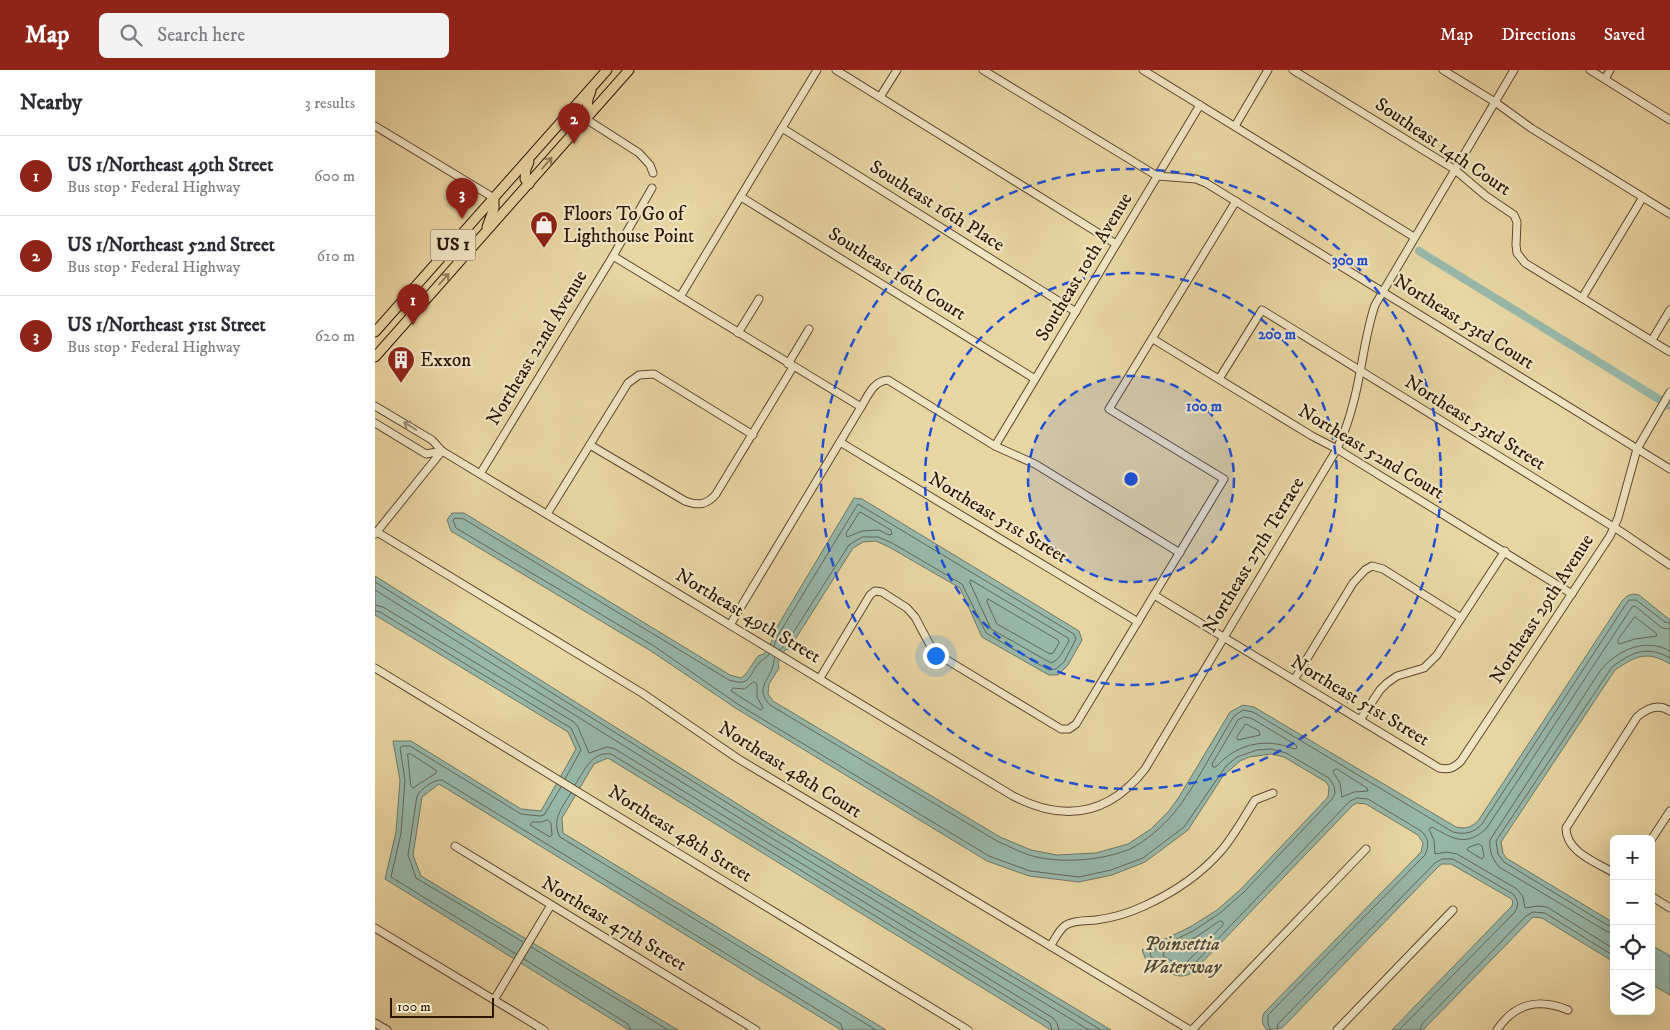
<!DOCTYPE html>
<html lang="en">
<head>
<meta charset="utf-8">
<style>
	:root { --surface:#fff; --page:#f2f2f3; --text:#2b2b33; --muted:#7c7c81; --line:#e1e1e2; --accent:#8f2418 }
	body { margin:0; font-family:"IM FELL DW Pica",serif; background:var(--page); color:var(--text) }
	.controls { position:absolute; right:15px; bottom:15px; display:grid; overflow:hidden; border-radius:8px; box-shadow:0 5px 20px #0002 }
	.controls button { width:45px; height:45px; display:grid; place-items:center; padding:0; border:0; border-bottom:1px solid var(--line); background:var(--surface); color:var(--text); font:25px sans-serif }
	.scale { position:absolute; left:15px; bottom:12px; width:104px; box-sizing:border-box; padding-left:5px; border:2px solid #2e1607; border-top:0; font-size:14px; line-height:18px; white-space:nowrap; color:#2e1607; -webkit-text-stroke:4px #f0e4c3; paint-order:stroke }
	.you { position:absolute; left:560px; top:585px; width:18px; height:18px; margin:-12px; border:4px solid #fff; border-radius:50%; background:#1a73e8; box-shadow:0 0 0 8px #1a73e833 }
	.badge { display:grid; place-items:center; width:32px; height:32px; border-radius:50%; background:var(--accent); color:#fff; font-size:16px; font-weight:700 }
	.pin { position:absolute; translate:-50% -41px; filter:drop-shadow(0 1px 2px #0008) }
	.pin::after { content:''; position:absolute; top:26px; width:18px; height:15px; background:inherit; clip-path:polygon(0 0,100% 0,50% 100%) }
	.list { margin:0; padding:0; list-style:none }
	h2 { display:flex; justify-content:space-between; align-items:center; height:65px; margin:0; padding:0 20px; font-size:21px }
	h2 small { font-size:16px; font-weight:400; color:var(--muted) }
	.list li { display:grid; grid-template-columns:32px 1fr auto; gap:15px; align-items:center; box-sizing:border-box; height:80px; padding:0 20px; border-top:1px solid var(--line) }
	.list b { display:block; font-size:19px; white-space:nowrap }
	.list p { margin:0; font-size:16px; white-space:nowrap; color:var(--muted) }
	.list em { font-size:16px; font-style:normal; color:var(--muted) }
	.icon { flex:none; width:28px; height:28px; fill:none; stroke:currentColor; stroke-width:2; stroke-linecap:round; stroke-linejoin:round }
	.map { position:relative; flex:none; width:1295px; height:960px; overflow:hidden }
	header { display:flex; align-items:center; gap:30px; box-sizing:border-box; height:70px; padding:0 25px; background:var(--accent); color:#fff }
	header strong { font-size:24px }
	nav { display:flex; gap:28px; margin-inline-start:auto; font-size:18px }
	.search { width:350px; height:45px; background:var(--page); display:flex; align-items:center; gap:12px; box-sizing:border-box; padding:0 18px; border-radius:8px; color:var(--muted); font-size:19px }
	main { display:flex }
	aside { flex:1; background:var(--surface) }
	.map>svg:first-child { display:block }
</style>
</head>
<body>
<header>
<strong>Map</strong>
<div class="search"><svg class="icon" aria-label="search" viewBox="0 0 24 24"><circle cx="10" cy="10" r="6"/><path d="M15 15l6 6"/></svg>Search here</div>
<nav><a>Map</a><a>Directions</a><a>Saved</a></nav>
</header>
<main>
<aside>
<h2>Nearby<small>3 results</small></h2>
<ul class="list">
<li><span class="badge">1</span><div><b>US 1/Northeast 49th Street</b><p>Bus stop · Federal Highway</p></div><em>600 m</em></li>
<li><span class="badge">2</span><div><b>US 1/Northeast 52nd Street</b><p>Bus stop · Federal Highway</p></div><em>610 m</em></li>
<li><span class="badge">3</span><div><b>US 1/Northeast 51st Street</b><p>Bus stop · Federal Highway</p></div><em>620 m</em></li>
</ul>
</aside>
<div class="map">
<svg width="1295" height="960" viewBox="0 0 1295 960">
	<rect width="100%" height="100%" fill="#e8d5a2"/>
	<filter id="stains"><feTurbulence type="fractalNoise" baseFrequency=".004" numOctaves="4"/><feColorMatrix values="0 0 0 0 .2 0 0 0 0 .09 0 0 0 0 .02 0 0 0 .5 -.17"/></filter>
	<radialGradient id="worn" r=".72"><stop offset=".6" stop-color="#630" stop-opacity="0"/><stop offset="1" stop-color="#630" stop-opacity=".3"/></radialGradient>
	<g fill="#97b8a9" stroke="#6d7768">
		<path d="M479 428 487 429 704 561 707 570 693 595 683 605H674L607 567 585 518 514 477 501 471 488 472 478 478 414 579 410 580 403 592 404 598 394 614 393 624 398 631 625 767 656 780 682 785 721 783 753 774 776 759 794 741 804 727 855 642 868 635 879 637 1081 757C1091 759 1095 758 1103 751L1247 531C1252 525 1256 523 1264 525L1295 550V594C1272 580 1261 586 1240 600L1126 772 1128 783 1131 788 1239 853V892L1167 848 1158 847 1048 960H1017L1137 836 1138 831 1135 828 1076 794H1067L1063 797 907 958 892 960C887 955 886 949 889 943L1046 782 1048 773 1043 765 991 734 982 733 978 735 818 902C812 906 807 907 800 905L771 890 767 880 815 857 842 840 866 819 953 727 954 717 951 712 909 687 896 684 874 687 865 691 848 706 813 760 770 792 737 805 704 812 654 806 612 791 362 639 276 581 76 461 72 450 77 443H89L355 605 366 608 371 604 383 586 389 584 397 571 396 567Z"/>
		<polygon points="0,506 396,755 736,960 676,960 233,688 219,694 187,748 188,763 511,960 466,960 64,714 47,727 38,785 46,806 303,960 254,960 10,809 21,762 25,710 18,671 36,671 146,739 166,741 201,679 193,662 0,545"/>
		<polygon points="1276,875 1295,886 1295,925 1276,914"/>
	</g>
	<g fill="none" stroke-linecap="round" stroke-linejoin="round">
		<g stroke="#626758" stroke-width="1">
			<polygon points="485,442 516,460 517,464 514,465 504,460 487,461 472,467 471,464"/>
			<path d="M596 510 693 568 694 571C689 579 685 590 676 593L616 559 595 513Z"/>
			<polyline points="0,512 394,759 726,960"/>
			<polyline points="0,520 390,764 714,960"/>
			<polygon points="613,529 683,570 684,573 678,583 675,584 622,554 612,532"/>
			<polyline points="0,535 8,537 199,652 203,657 214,683 232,677 240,679 678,948 682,953 684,960"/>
			<polyline points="0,541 5,542 196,658 206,680 190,709"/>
			<polygon points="1260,547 1281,563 1282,566 1260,569 1244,574 1243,570"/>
			<polyline points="399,576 402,567 483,434 699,564 701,569 689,592 681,599 674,600 611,563 587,514 517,473 503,467 487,467 474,475 411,574 405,580"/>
			<path d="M394 584C392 588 388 589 385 592 372 606 377 617 354 610L89 449 80 448 78 450 81 458 279 576 364 635 614 786 655 801 704 807 736 800 768 788 809 757 851 696 862 687 882 680 896 679 911 683 954 708 959 716 960 723 957 729 869 822 845 843 818 861 775 882 776 887C787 893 803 906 815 898L975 731 982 728 993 729 1046 761C1054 768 1054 776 1050 785L893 945V953L895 960"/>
			<path d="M400 587C398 592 399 595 397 599 391 614 381 619 395 635L622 771C633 776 643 781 654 785 684 794 726 791 755 779 771 771 787 757 799 743 821 716 840 676 859 646L868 640 878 642 1078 762C1091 765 1098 763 1107 754L1251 534 1254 530H1261L1290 552 1295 553"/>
			<polygon points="379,612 382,614 382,627 388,638 386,640 356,621 358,618 369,619"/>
			<path d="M869 647 876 648 921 675 922 678 919 679C890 667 861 674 841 697H838L837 694 863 650Z"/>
			<polygon points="871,654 884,661 885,665 863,670 862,667"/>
			<polygon points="33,684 36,684 62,701 61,703 38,718 36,716"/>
			<polygon points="962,699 992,718 993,721 979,722 967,727 965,713 958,702 959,700"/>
			<path d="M200 715C209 701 217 681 236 684L675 953 677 960"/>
			<path d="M196 723C187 737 176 751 185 767L501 960"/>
			<polygon points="173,750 176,753 177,765 175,767 155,755 157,752 166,752"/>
			<polygon points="1104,774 1107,776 1109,786 1107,789 1092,780 1093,778"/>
			<polygon points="845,851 848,852 848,855 810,894 804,895 788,886 789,882 821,867"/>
			<path d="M1239 856H1234L1129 792 1123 784 1121 771 1237 597C1257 582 1272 575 1295 588"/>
			<path d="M1239 863 1231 861 1124 797C1117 788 1114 781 1115 770L1225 601C1242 580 1270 567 1295 581"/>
			<path d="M148 872 41 808 33 785 42 726C46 719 59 709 67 710L466 954 468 960"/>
			<polyline points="156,877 293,960"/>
			<path d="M1239 879 1172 837 1163 836 1150 838 1148 827 1142 819 1082 784 1072 782 1060 784 1059 770 1054 759 1057 757C1079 769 1090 777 1111 759L1257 537 1260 536 1287 558 1295 559"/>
			<polyline points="141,884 16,807 26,763 30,710 25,678 27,676 35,676 146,744 165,746 169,745 186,717"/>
			<polyline points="149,889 253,954 256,960"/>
			<path d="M902 960 903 954 1060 793 1067 789H1078L1138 824C1144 831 1144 836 1139 843L1024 960"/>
			<polyline points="1045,960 1047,954 1151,846 1158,842 1170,843 1239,886"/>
		</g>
		<polyline stroke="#97b8a9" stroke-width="8" points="1044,181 1295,336"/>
		<defs>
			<g id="minor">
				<polyline points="461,0 741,174"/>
				<polyline points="608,0 782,106 821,109 831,113 1295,399"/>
				<polyline points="768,0 1039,167"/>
				<polyline points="918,0 1079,99 1111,126 1139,145 1142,152 1141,175 1142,183 1150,193 1295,282"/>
				<polyline points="1068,0 1120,32 1156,58 1295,144"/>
				<polyline points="1215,0 1295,50"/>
				<polyline points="1230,9 1235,0"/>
				<polyline points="505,27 522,0"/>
				<polyline points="211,49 264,83 275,95 278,103"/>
				<polyline points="0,56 119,128"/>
				<polyline points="860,56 893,0"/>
				<polyline points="407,58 701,242"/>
				<polyline points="366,127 660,309"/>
				<polyline points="238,186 486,337"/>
				<polyline points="305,227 442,0"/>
				<polyline points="1207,228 1268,127"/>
				<polyline points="363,263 384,229"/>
				<polyline points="778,269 937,366 962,379 1197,524"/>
				<polyline points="1277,270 1295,240"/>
				<polyline points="413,294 434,259"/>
				<polyline points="844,309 887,240 1245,461 1295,495"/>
				<path d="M0 336 57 370 67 381 638 726C690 753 734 745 770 699L962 379C969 364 974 350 978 334 987 302 989 267 1000 235L1139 0"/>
				<polyline points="0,353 51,384 67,381"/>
				<polyline points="465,372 763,552"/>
				<path d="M215 375 310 431C323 436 332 435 341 424L418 297"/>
				<polyline points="620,376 825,35"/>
				<polyline points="105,404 238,186 277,118"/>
				<polyline points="172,444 253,313 264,305 279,304 378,365"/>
				<polyline points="2,462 267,623 362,688 815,960"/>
				<polyline points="0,464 67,381"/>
				<path d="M779 525 1064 698C1074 700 1079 698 1086 691L1235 466 1243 448 1262 379 1295 322"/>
				<path d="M355 555 486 337C493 326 498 311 513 310L620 376 660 394 805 483"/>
				<polyline points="0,598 593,960"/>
				<polyline points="445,608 495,525 500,521 507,522 532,538 540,547 555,575 567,587 686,659 694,659 701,654 849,409 734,339 861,131"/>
				<polyline points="919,610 978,513 990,500 997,496 1008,499 1086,548"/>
				<polyline points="985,650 1005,620 1012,613 1022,606 1049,598 1062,585 1130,481"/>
				<polyline points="1276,770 1295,741"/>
				<polyline points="80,776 381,960"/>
				<path d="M1239 803C1221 792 1191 782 1191 758L1262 647C1272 638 1283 633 1295 641"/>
				<polyline points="1276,826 1295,838"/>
				<polyline points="0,858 169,960"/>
				<path d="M675 876C680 870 684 859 691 855 699 850 712 851 721 850 737 848 754 843 769 836 798 823 825 805 846 781 859 766 869 747 880 730L898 723"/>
				<polyline points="119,930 176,835"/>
				<polyline points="0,953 12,960"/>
				<polyline points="817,960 991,779"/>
				<polyline points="962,960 1078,840"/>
				<path d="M1122 960C1140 933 1163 928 1193 940"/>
			</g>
			<g id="major">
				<polyline points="211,49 213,29 216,21"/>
				<polyline points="154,92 151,99 150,109 154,114"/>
				<polyline points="112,157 119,138 119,128"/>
				<polyline points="0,262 232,0"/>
				<polyline points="0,287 254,0"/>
			</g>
		</defs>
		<use href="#minor" stroke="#5c462e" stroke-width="9"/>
		<use href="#major" stroke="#2e1607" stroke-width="11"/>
		<use href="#minor" stroke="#f0e4c3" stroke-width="7"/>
		<use href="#major" stroke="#e8d5a2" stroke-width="9"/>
	</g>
	<defs><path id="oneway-shaft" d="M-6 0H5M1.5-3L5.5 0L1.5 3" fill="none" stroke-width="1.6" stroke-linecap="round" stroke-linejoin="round" transform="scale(1.25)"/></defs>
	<g stroke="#947f5c">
		<use href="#oneway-shaft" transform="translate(172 93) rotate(-49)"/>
		<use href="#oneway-shaft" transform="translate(69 209) rotate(-48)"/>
	</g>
	<use stroke="#99876e" href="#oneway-shaft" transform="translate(35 356) rotate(-148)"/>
	<circle cx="756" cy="409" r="103" fill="#1d4ed8" fill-opacity=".12"/>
	<g fill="none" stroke="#1d4ed8" stroke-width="2.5" stroke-dasharray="9 6">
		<circle cx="756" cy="409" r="103"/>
		<circle cx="756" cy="409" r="206"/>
		<circle cx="756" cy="409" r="310"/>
	</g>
	<defs>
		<symbol id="shop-pin" viewBox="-11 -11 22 30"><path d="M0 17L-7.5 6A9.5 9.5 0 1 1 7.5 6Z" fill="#8f2418" stroke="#f0e4c3"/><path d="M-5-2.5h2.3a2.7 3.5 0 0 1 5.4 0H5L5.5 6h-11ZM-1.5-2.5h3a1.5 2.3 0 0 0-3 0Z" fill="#fff"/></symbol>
		<symbol id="building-pin" viewBox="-11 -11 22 30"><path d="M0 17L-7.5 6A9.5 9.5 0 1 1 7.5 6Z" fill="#8f2418" stroke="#f0e4c3"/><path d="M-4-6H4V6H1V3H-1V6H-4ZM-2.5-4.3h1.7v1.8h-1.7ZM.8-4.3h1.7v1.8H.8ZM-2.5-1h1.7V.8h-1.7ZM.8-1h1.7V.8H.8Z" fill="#fff"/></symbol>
	</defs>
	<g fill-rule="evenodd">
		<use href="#shop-pin" x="153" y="139" width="32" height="43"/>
		<use href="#building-pin" x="10" y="274" width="32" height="43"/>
	</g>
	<g text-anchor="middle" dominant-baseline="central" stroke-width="4.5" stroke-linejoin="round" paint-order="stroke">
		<rect fill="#f0e4c3" stroke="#68543f" stroke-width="1" x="55.5" y="159.5" width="45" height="31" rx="4"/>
		<g font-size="18" font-weight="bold" fill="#2e1607">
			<text x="78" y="175">US 1</text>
		</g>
		<g font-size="19" fill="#2e1607" stroke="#f0e4c3">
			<text transform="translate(1068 77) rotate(34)">Southeast 14th Court</text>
			<text transform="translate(562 136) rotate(32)">Southeast 16th Place</text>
			<text transform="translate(709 197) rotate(-59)">Southeast 10th Avenue</text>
			<text transform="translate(522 204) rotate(32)">Southeast 16th Court</text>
			<text transform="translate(1089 252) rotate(32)">Northeast 53rd Court</text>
			<text transform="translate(162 278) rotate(-59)">Northeast 22nd Avenue</text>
			<text transform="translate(1100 353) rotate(32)">Northeast 53rd Street</text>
			<text transform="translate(996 382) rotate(31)">Northeast 52nd Court</text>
			<text transform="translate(623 448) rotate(31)">Northeast 51st Street</text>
			<text transform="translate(879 485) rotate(-59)">Northeast 27th Terrace</text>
			<text transform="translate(1167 539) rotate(-57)">Northeast 29th Avenue</text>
			<text transform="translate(373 546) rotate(31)">Northeast 49th Street</text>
			<text transform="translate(985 631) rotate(31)">Northeast 51st Street</text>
			<text transform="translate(415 700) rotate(32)">Northeast 48th Court</text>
			<text transform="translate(305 764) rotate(32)">Northeast 48th Street</text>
			<text transform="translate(239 854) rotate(31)">Northeast 47th Street</text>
		</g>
		<g font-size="19" fill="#2e1607" stroke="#f0e4c3" text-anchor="start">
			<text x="188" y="144">Floors To Go of<tspan x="188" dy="22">Lighthouse Point</tspan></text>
			<text x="45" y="290">Exxon</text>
		</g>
		<g font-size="20" font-style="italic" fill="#4e4738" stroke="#f0e4c3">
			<text x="807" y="874">Poinsettia<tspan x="807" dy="23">Waterway</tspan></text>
		</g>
	</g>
	<circle cx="756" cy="409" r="8" fill="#1d4ed8" stroke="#f0e4c3" stroke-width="2.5"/>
	<g font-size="15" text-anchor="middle" font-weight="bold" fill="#1d4ed8" stroke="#f0e4c3" stroke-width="4.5" stroke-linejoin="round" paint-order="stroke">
		<text x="975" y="195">300 m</text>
		<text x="902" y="269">200 m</text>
		<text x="829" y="341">100 m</text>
	</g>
	<rect width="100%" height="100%" filter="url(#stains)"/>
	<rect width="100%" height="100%" fill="url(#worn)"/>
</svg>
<div class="controls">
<button>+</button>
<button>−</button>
<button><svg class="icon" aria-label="locate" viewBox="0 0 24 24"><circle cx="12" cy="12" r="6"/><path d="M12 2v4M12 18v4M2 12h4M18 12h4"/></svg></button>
<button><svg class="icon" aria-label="layers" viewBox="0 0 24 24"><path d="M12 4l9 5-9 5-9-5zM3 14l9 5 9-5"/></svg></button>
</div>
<div class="scale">100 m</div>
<div class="you"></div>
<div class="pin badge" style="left:38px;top:255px">1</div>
<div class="pin badge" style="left:199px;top:74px">2</div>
<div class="pin badge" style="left:87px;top:149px">3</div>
</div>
</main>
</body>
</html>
